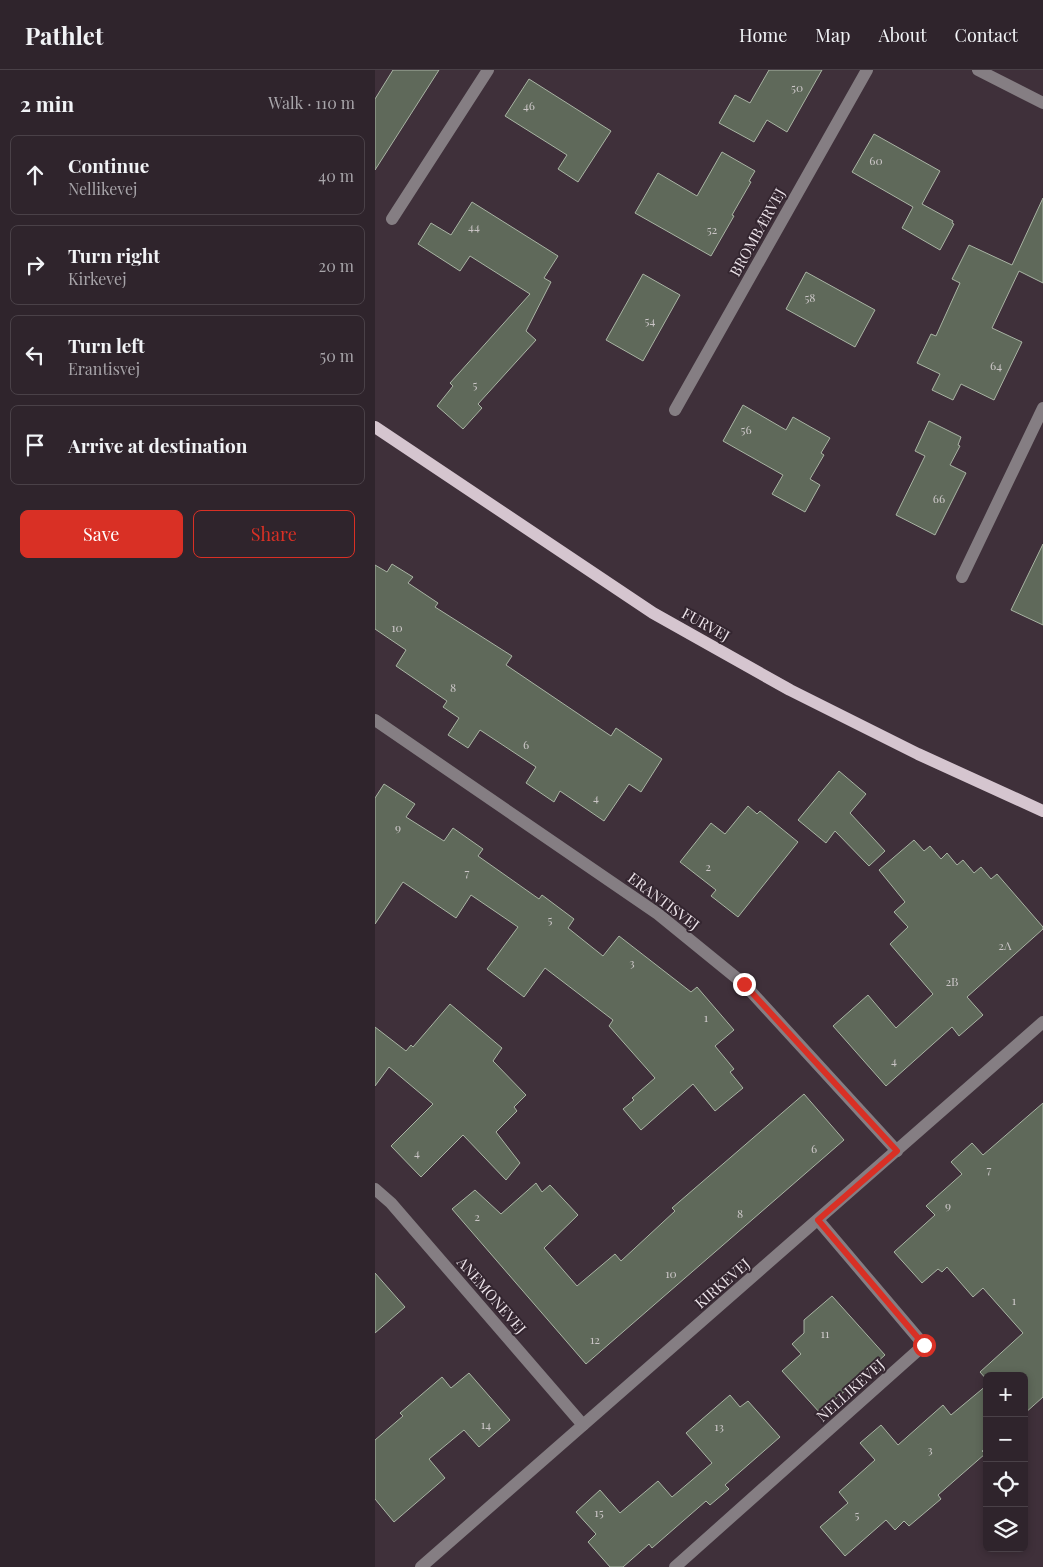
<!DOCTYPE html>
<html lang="en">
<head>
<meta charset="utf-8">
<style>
	:root { --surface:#2f242c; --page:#372c34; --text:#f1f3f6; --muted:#a7a4a9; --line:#4a4148; --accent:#d93025 }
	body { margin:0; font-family:"Playfair Display",serif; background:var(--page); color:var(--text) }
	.controls { position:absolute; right:15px; bottom:15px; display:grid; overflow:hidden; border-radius:8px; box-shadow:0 2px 8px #0003 }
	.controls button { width:45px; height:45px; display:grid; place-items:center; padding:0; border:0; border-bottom:1px solid var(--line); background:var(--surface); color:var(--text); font:25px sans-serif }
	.stop { position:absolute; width:15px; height:15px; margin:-11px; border:4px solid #d93025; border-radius:50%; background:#fff }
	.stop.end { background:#d93025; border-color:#fff; box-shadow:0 1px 5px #0008 }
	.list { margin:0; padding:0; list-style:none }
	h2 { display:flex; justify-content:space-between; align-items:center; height:65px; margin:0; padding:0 20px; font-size:21px }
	h2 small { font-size:16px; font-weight:400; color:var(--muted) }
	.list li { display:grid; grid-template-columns:32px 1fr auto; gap:15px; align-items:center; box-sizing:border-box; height:80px; margin:0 10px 10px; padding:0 10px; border:1px solid var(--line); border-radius:8px }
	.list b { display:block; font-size:19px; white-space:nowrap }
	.list p { margin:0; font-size:16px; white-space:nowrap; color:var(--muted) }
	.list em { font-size:16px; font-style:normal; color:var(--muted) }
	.actions { display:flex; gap:10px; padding:15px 20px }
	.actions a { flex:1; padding:11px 0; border:1px solid var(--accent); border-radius:8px; text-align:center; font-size:18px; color:var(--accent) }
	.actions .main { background:var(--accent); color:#fff }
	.icon { flex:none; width:28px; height:28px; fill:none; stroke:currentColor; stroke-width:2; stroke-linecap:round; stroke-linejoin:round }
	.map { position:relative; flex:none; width:668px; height:1497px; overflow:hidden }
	header { display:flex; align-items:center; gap:30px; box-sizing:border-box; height:70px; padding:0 25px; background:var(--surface); border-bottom:1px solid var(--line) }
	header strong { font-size:24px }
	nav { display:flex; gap:28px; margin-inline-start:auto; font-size:18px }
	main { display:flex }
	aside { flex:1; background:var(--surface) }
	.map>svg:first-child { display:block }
</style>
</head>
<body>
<header>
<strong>Pathlet</strong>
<nav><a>Home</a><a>Map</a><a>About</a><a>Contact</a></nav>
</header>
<main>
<aside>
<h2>2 min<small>Walk · 110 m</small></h2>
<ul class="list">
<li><svg class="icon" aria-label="ahead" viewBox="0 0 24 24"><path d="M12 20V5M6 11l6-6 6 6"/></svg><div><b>Continue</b><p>Nellikevej</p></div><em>40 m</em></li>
<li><svg class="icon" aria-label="right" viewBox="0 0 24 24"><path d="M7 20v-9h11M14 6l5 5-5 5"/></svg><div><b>Turn right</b><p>Kirkevej</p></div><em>20 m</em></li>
<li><svg class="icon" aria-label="left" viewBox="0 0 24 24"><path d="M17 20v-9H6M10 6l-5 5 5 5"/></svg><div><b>Turn left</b><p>Erantisvej</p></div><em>50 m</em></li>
<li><svg class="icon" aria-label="arrive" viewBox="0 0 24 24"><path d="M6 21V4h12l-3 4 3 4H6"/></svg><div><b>Arrive at destination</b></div></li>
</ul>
<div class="actions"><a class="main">Save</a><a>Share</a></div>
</aside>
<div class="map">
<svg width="668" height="1497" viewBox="0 0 668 1497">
	<rect width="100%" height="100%" fill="#3f303a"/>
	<g fill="#5f695a" stroke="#a9b4a4">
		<polygon points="18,0 64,0 0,100 0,29"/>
		<polygon points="394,0 447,0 412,62 392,50 379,72 344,53 360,25 375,33"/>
		<polygon points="154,9 236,61 203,112 183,99 192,85 130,46"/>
		<polygon points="499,64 565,101 547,134 578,151 577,153 579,154 565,180 527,158 538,137 477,102"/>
		<polygon points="347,82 380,101 374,111 376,112 357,145 359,146 336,186 260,143 283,103 322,126"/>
		<polygon points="668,128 668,213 644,201 617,258 647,272 619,330 586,314 578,330 557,320 565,304 542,293 556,264 561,266 585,213 577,209 594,175 637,195"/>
		<polygon points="97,132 183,186 169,208 176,212 151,261 161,270 103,334 107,338 88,359 62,336 78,316 75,313 155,224 95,186 85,201 43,174 56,153 76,165"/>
		<polygon points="431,202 500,240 480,277 411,239"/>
		<polygon points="268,204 305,225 268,291 231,270"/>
		<polygon points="368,335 411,360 418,347 455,368 446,383 449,385 435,409 445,415 430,442 397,424 408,405 348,371"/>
		<polygon points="554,351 586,367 583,375 585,376 575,395 591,403 560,465 521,445 550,386 540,381"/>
		<polygon points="668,474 668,555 636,540"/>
		<polygon points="17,494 38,507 33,513 63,533 60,537 137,586 131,595 236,666 241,658 287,689 266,722 254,714 229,751 185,721 179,732 151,713 161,697 105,660 93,678 73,665 84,648 68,637 72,631 21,596 31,580 0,559 0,495 12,502"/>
		<polygon points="464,701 491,724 475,743 510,781 494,796 460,761 451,773 423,750"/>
		<polygon points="9,714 40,734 31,747 69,771 78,758 108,779 103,786 164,829 167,825 199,849 193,858 228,886 244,866 316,922 322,917 359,960 340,976 359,999 355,1002 368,1018 340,1041 318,1014 266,1060 248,1039 259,1030 257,1028 280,1008 234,956 238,950 170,898 149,927 112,899 143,857 96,825 81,848 28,812 0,854 0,728"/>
		<polygon points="373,736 382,744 385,741 423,772 363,847 336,826 341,820 305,792 336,753 350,764"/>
		<polygon points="539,770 549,781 555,776 566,789 572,783 582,795 588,790 599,803 606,797 616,809 622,804 668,857 668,859 592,927 608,945 584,966 577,957 511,1016 458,956 493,925 521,958 558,924 515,874 533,857 519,842 530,832 504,800"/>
		<polygon points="75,934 127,978 118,991 151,1025 139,1037 142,1041 121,1062 145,1093 131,1110 88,1065 46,1107 16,1076 58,1034 14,997 0,1016 0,957 31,981 36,975 38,977"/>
		<polygon points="429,1024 469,1070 211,1294 77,1139 100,1120 126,1144 161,1113 167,1122 175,1115 203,1145 169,1178 202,1216 240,1184 246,1191 300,1141 297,1138"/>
		<polygon points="668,1033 668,1327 649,1344 649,1306 612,1306 612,1310 605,1302 648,1263 608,1218 598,1227 572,1197 567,1202 563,1199 547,1213 519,1182 560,1145 551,1136 587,1104 576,1092 597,1073 608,1085"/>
		<polygon points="0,1203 30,1237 0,1263"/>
		<polygon points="457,1226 510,1285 445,1343 407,1301 426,1284 417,1274 429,1263 429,1250"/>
		<polygon points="94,1303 135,1350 104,1377 89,1360 54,1389 70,1408 19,1452 0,1429 0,1370 28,1346 25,1343 67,1307 76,1318"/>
		<polygon points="612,1315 612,1377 607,1381 610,1384 563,1425 566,1429 534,1456 529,1451 520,1460 511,1450 470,1486 445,1457 473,1433 464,1422 500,1390 485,1373 506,1355 523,1375 568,1335 576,1345"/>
		<polygon points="355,1325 365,1337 373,1331 405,1367 350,1415 354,1419 335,1435 331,1431 277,1478 274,1474 248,1497 235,1497 213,1472 221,1464 201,1442 225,1420 245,1443 283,1411 297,1427 337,1393 311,1363"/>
	</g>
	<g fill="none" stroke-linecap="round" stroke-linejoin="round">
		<g stroke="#857e83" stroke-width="12">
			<polyline points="603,0 668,33"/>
			<polyline points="17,149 113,0"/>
			<polyline points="300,340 492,0"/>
			<polyline points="587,507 668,338"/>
			<polyline points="0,650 283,844 369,914 522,1081"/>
			<polyline points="0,1119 16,1133 208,1355"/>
			<polyline points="46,1497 668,952"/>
			<polyline points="300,1497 549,1275 443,1150"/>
		</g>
		<polyline stroke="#d5c5cf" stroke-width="12" points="0,357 278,543 415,620 543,684 668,741"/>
	</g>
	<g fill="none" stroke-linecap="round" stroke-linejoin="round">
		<polyline stroke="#d93025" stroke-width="6" points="369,914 522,1081 443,1150 549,1275"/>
	</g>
	<g text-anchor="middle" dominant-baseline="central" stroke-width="4" stroke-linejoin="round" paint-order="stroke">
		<g font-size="12" fill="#cac5c6">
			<text x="422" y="17">50</text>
			<text x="154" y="35">46</text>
			<text x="501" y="90">60</text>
			<text x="99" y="156">44</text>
			<text x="337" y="159">52</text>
			<text x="435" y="227">58</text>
			<text x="275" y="250">54</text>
			<text x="621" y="295">64</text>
			<text x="100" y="314">5</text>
			<text x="371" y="359">56</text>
			<text x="564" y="428">66</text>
			<text x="22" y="557">10</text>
			<text x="78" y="617">8</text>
			<text x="151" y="674">6</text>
			<text x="221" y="727">4</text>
			<text x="23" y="757">9</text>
			<text x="333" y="796">2</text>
			<text x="92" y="802">7</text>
			<text x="175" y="849">5</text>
			<text x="630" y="875">2A</text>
			<text x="257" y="892">3</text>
			<text x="577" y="911">2B</text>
			<text x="331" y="947">1</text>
			<text x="519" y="990">4</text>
			<text x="439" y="1078">6</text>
			<text x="42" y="1082">4</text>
			<text x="614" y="1099">7</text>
			<text x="573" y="1135">9</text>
			<text x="365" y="1143">8</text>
			<text x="102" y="1146">2</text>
			<text x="296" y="1203">10</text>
			<text x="639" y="1230">1</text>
			<text x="450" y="1263">11</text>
			<text x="220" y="1269">12</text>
			<text x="111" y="1354">14</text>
			<text x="344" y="1356">13</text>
			<text x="555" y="1379">3</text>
			<text x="224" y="1442">15</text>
			<text x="482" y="1444">5</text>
		</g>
		<g font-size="15" fill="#ede4ea" stroke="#342630">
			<text transform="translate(382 162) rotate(-61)">BROMBÆRVEJ</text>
			<text transform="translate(331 554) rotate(29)">FURVEJ</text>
			<text transform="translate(289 831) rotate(37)">ERANTISVEJ</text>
			<text transform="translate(347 1213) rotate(-41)">KIRKEVEJ</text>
			<text transform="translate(117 1225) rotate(49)">ANEMONEVEJ</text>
			<text transform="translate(475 1320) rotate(-42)">NELLIKEVEJ</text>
		</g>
	</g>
</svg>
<div class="controls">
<button>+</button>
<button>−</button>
<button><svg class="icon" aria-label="locate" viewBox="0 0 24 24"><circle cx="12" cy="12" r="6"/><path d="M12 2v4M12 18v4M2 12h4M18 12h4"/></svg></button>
<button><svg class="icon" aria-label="layers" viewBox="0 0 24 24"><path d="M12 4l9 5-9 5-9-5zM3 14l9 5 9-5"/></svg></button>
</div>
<div class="stop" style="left:549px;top:1275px"></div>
<div class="stop end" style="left:369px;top:914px"></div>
</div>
</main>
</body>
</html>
